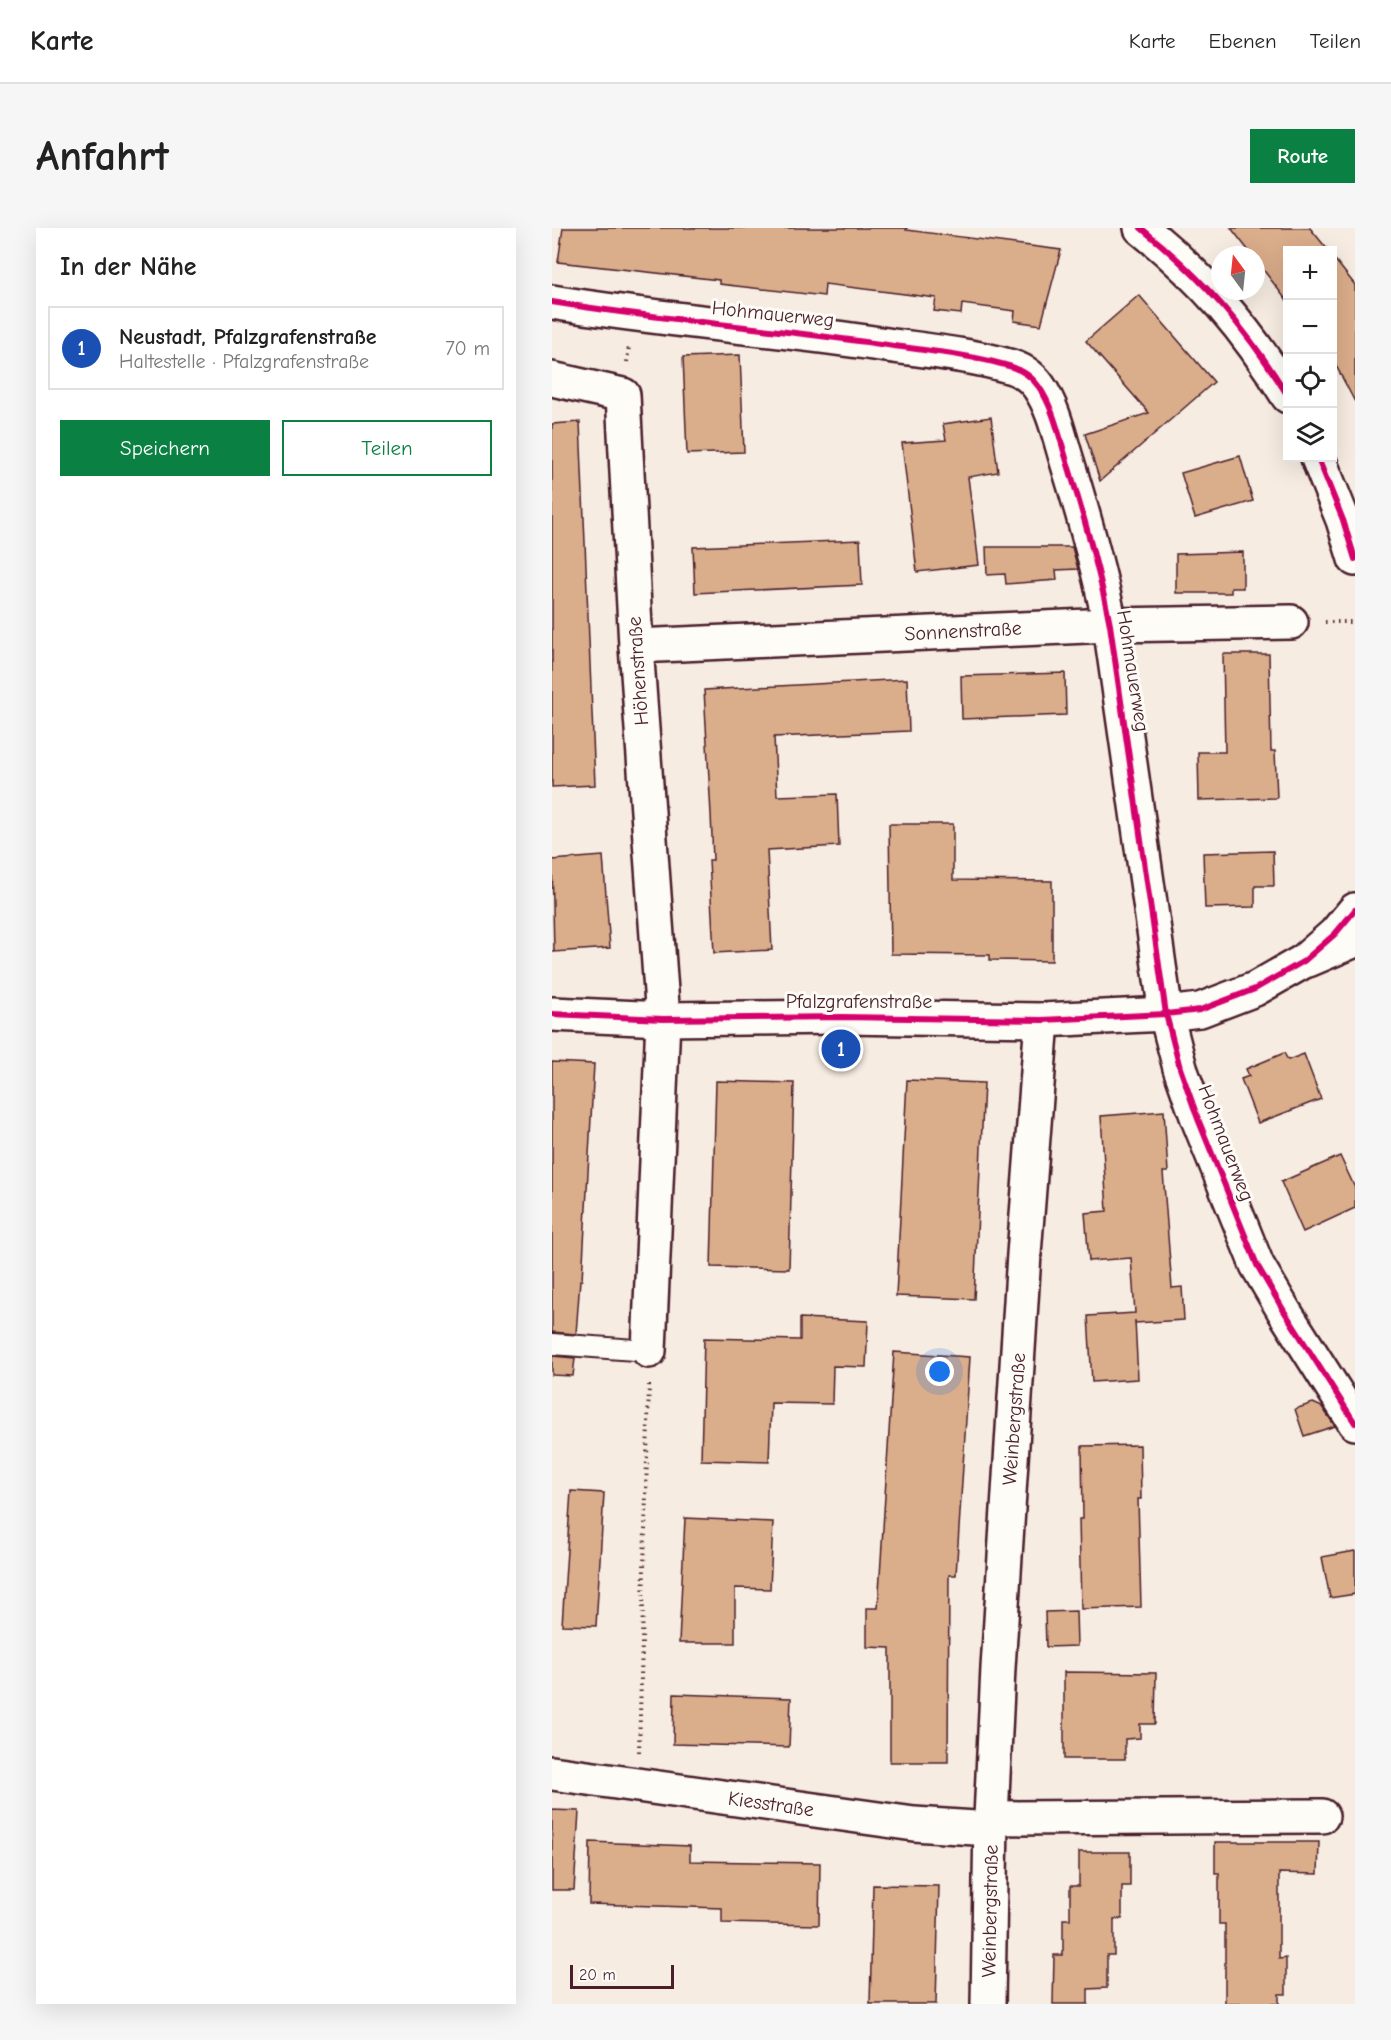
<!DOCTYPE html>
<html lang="de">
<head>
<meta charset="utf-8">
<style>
	:root { --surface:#fff; --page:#f6f6f6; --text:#222; --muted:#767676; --line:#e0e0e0; --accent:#0b8043 }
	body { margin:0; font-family:"Comic Neue",sans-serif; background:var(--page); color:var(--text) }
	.controls { position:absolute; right:18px; top:18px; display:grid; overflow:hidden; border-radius:0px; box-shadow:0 6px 24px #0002 }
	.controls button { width:54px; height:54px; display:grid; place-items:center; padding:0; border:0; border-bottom:2px solid var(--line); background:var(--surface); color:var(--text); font:30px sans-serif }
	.compass { position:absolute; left:659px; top:18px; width:54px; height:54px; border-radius:50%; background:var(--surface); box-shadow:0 6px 24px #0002; rotate:345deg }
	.scale { position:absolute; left:18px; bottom:15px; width:104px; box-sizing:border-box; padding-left:6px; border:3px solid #4a1f2b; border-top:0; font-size:16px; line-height:21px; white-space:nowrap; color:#4a1f2b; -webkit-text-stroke:4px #fdfcf7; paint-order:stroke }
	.you { position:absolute; left:388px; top:1144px; width:21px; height:21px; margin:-15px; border:4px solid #fff; border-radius:50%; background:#1a73e8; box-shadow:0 0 0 9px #1a73e833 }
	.badge { display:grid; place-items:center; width:39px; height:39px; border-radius:50%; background:var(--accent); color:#fff; font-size:20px; font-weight:700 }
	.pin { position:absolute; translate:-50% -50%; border:3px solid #fff; box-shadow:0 2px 6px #0006 }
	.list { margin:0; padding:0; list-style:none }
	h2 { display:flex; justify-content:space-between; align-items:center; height:78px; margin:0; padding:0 24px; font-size:26px }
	h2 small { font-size:20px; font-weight:400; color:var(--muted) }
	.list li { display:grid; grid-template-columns:39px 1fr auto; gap:18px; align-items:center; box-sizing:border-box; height:84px; margin:0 12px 12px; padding:0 12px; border:2px solid var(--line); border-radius:0px }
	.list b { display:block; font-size:22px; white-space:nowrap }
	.list p { margin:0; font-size:20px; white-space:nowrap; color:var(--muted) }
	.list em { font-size:20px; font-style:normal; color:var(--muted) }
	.actions { display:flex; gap:12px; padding:18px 24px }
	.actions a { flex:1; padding:14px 0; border:2px solid var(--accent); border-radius:0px; text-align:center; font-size:21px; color:var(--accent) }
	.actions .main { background:var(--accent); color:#fff }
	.icon { flex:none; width:33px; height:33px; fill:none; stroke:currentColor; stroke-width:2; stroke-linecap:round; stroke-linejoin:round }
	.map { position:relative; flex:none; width:803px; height:1776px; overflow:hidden; border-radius:0px }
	header { display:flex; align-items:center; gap:36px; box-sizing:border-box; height:84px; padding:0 30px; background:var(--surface); border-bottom:2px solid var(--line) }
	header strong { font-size:28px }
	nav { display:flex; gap:33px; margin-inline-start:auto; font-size:21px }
	.intro { display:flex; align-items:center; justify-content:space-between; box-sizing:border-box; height:144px; padding:0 36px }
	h1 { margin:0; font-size:42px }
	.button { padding:15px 27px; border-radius:0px; background:var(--accent); color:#fff; font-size:21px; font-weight:700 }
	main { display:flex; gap:36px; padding:0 36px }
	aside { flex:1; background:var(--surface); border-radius:0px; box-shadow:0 6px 24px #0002 }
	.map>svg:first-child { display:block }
</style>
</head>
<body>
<header>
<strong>Karte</strong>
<nav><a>Karte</a><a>Ebenen</a><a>Teilen</a></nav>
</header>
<div class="intro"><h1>Anfahrt</h1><a class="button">Route</a></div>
<main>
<aside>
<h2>In der Nähe<small></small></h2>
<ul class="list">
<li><span class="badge" style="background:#1a4fb4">1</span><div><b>Neustadt, Pfalzgrafenstraße</b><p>Haltestelle · Pfalzgrafenstraße</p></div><em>70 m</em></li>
</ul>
<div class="actions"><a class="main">Speichern</a><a>Teilen</a></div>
</aside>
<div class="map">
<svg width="803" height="1776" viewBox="0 0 803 1776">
	<rect width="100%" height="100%" fill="#f6ece1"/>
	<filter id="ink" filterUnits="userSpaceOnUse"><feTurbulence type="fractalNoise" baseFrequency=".0167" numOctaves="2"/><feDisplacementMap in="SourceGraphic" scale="12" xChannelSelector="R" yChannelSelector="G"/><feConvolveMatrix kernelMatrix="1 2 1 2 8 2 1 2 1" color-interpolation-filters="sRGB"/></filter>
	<g filter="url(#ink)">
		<g fill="#daad8b" stroke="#4a1f2b" stroke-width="1.5">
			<polygon points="11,0 355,0 354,2 509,22 489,97 462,93 463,83 410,76 409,86 382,83 384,70 273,56 272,68 167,56 167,52 6,34"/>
			<polygon points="679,0 758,0 776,22 735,22 735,73 704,32 704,27 700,27"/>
			<polygon points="780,28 803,57 803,174 780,130"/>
			<polygon points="587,67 662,154 548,253 533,206 597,185 534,113"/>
			<polygon points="188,127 192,224 135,226 131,129"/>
			<polygon points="439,189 446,244 416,249 427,337 365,344 350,215 394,212 391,196"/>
			<polygon points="28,194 43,557 0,559 0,196"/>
			<polygon points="688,228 701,273 643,290 629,245"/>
			<polygon points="308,312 310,357 143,365 141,319"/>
			<polygon points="434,319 520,319 526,341 504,342 505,352 454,356 453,346 435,347"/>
			<polygon points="691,324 691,360 679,360 679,365 624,365 624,326"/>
			<polygon points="671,426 717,426 719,523 723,523 725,570 647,572 646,524 673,524"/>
			<polygon points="513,445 514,487 410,491 409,448"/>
			<polygon points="355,451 357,503 222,509 225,568 285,566 287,618 215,622 220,722 162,725 157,632 161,632 159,586 152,462"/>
			<polygon points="337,596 401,596 401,652 500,653 500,733 438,732 438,727 339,726"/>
			<polygon points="721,623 722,658 703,658 703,679 653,680 651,625"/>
			<polygon points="51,628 58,720 2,724 0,632"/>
			<polygon points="732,825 736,832 752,826 769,871 706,895 689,851 697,848 694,841"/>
			<polygon points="0,834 42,836 30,1052 28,1052 24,1106 0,1104"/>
			<polygon points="355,852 432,855 422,1071 344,1068"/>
			<polygon points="164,853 242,855 237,1041 159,1039"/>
			<polygon points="612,883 616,944 611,944 620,1060 630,1059 632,1092 583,1095 583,1092 586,1151 540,1154 536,1088 583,1085 579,1030 537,1033 533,985 555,983 549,888"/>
			<polygon points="788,928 803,960 803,980 751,1004 729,954"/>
			<polygon points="248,1090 316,1093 314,1139 281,1138 280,1176 219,1175 217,1234 149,1232 152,1110 248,1112"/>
			<polygon points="342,1124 418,1129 404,1347 397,1347 396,1534 338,1534 338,1420 315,1419 315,1380 326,1380"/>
			<polygon points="0,1128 23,1130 21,1148 0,1147"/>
			<polygon points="761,1175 770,1179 783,1198 752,1208 743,1181"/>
			<polygon points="588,1217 589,1271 586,1271 589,1379 529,1381 527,1291 531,1291 530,1218"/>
			<polygon points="19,1263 52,1265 44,1398 10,1397"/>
			<polygon points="133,1290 221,1294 218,1361 183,1360 183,1415 127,1415"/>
			<polygon points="803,1323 803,1366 778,1370 770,1329"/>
			<polygon points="524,1383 525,1418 494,1419 493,1384"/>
			<polygon points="512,1444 604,1445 603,1496 588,1496 588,1510 573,1511 573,1531 512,1531"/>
			<polygon points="122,1466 239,1470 237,1519 121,1516"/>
			<polygon points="0,1582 27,1583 22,1662 0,1662"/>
			<polygon points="38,1614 138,1618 138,1633 268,1635 267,1697 170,1695 170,1680 37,1676"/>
			<polygon points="663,1614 767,1614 766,1646 727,1645 727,1731 734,1730 734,1766 727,1766 727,1776 673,1776 673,1696 667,1696 667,1645 663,1645"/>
			<polygon points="527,1624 578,1624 578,1658 570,1658 570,1691 562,1691 562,1727 555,1727 555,1760 536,1761 536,1776 501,1776 502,1727 511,1727 511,1691 518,1691 518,1658 527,1658"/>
			<polygon points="321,1657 387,1658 384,1776 318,1776"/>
		</g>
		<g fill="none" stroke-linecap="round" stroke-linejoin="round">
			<defs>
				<polyline id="service" points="0,1116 97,1123"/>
				<g id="minor">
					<path d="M0 74C109 92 219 100 328 116 368 122 415 126 453 137 466 140 479 147 487 159 501 179 507 207 514 230 531 285 547 340 558 397L614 786 628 840 646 891 705 1037 732 1083 803 1195"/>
					<polyline points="0,151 71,167 84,418 111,791 97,1123"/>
					<polyline points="84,418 558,397 739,394"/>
					<polyline points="756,732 803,712"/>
					<polyline points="0,1545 362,1596 439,1601"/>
					<polyline points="439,1590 770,1588"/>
					<polyline points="436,1776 439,1590 446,1440 472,1026 490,792"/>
				</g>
				<g id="tertiary">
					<path d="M589 0C651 50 694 100 736 168"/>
					<polyline points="766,230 791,292 803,331"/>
					<polyline points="0,786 111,791 290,789 490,792 614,786 648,782 703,761 752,733 783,706 803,682"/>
				</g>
			</defs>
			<use href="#service" stroke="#4a1f2b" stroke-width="24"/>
			<use href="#minor" stroke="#4a1f2b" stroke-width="38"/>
			<use href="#tertiary" stroke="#4a1f2b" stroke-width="38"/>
			<g stroke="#4a1f2b" stroke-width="4" stroke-dasharray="1.5 4.5" stroke-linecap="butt">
				<polyline points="75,134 77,118"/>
				<polyline points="773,394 803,394"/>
				<polyline points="87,1524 97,1157"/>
			</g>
			<use href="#service" stroke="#fdfcf7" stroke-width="20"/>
			<use href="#minor" stroke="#fdfcf7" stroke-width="33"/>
			<use href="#tertiary" stroke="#fdfcf7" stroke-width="33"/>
			<defs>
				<g id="cycleway">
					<path d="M589 0C651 50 694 100 736 168"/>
					<path d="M0 74C109 92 219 100 328 116 368 122 415 126 453 137 466 140 479 147 487 159 501 179 507 207 514 230 531 285 547 340 558 397L614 786 628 840 646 891 705 1037 732 1083 803 1195"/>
					<polyline points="766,230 791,292 803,331"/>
					<polyline points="0,786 111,791 290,789 490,792 614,786 648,782 703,761 752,733 783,706 803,682"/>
				</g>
			</defs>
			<use href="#cycleway" stroke="#fdfcf7" stroke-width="10"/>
			<use href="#cycleway" stroke="#d6006c" stroke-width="6"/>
		</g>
	</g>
	<g text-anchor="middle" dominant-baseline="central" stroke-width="6" stroke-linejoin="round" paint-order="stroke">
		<g font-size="20" fill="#4a1f2b" stroke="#fdfcf7">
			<text transform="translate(221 86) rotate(6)">Hohmauerweg</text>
			<text transform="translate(411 403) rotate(-3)">Sonnenstraße</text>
			<text transform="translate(86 443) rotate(-94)">Höhenstraße</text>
			<text transform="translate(581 443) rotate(81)">Hohmauerweg</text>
			<text x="307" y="773">Pfalzgrafenstraße</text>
			<text transform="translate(674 915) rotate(69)">Hohmauerweg</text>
			<text transform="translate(462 1191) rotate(-86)">Weinbergstraße</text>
			<text transform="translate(219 1576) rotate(8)">Kiesstraße</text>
			<text transform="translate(438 1683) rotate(-89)">Weinbergstraße</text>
		</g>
	</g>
</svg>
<div class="controls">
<button>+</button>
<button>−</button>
<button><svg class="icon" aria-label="locate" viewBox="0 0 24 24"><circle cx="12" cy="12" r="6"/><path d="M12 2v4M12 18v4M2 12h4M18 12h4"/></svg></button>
<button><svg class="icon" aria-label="layers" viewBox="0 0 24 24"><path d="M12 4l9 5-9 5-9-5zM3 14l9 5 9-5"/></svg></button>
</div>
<svg class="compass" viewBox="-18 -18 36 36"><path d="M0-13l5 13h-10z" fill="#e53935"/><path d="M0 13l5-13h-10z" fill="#767676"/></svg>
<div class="scale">20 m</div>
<div class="you"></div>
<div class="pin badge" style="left:289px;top:821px;background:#1a4fb4">1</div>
</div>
</main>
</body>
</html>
